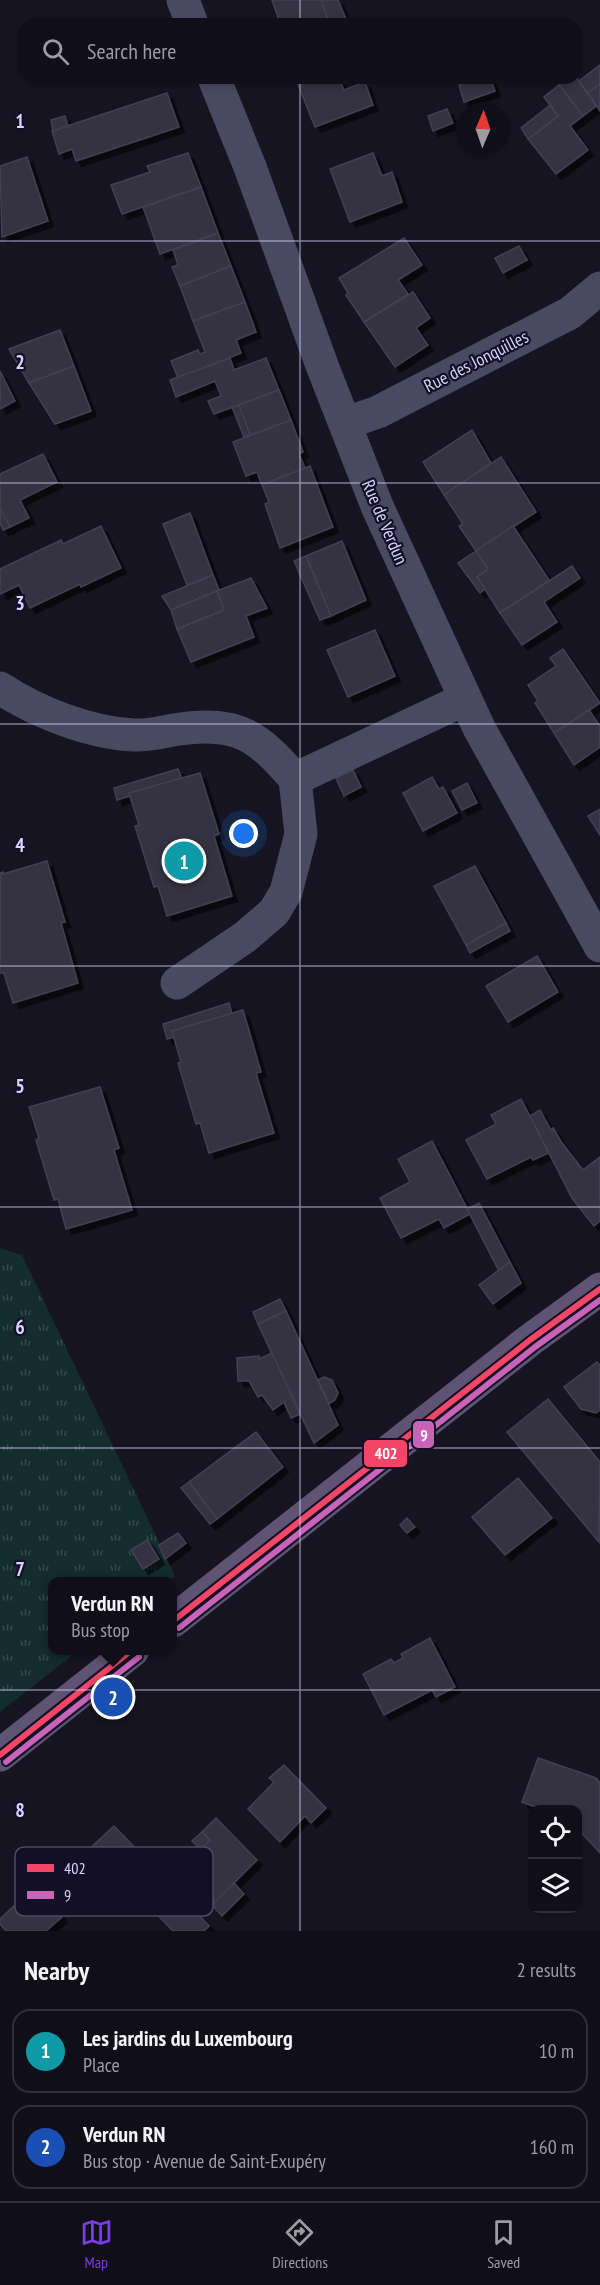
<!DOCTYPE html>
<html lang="en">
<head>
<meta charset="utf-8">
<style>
	:root { --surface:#100f19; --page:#191822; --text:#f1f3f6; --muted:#9c9ca2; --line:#302f38; --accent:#7c3aed }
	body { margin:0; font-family:"PT Sans Narrow",sans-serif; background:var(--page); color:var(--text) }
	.controls { position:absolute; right:18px; bottom:18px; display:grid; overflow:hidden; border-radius:12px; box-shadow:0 3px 9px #0003 }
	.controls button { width:54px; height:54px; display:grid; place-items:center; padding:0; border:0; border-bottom:2px solid var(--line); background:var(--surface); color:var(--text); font:30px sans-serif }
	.compass { position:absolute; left:456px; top:102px; width:54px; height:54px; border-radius:50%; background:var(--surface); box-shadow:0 3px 9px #0003; rotate:2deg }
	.you { position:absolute; left:244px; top:834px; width:21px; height:21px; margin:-15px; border:4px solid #fff; border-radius:50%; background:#1a73e8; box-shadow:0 0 0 9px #1a73e833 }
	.badge { display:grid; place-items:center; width:39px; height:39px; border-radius:50%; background:var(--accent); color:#fff; font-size:20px; font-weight:700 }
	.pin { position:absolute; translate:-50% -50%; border:3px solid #fff; box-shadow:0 2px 6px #0006 }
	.popup { position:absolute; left:48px; top:1577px; width:129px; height:78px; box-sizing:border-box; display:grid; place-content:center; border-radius:12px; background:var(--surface); filter:drop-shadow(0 2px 4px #0005); font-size:20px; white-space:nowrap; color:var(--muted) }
	.popup b { font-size:22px; color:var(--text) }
	.popup::after { content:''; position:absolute; left:50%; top:100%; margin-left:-12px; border:12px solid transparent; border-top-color:var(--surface) }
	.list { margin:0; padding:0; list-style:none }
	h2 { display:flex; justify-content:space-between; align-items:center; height:78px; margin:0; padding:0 24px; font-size:26px }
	h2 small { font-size:20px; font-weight:400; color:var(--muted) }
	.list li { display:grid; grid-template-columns:39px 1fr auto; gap:18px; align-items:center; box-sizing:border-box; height:84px; margin:0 12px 12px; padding:0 12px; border:2px solid var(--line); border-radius:18px }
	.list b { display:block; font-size:22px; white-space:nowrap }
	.list p { margin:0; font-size:20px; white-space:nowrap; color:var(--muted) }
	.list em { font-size:20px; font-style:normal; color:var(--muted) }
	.icon { flex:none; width:33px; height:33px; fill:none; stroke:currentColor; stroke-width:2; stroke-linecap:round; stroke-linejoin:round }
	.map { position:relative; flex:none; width:600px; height:1931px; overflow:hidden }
	.search { position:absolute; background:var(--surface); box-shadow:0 3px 9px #0003; left:18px; right:18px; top:18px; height:66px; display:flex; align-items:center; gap:15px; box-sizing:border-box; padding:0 21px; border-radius:18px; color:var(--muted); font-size:22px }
	.sheet { height:270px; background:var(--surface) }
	nav { display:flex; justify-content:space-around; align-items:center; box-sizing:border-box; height:84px; border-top:2px solid var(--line); background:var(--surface); font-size:16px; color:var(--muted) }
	nav a { display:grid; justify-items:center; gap:3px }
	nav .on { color:var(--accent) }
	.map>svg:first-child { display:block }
</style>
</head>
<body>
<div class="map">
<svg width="600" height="1931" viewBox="0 0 600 1931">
	<defs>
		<pattern id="grass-tufts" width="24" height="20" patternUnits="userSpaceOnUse" patternTransform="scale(1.5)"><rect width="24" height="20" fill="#132c2d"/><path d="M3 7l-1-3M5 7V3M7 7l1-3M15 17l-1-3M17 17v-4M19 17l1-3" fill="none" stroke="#354a4c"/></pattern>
		<filter id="shadow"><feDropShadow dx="5.5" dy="5.5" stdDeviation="0" flood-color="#0009"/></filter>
	</defs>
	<rect width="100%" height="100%" fill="#161421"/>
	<polygon fill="url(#grass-tufts)" points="0,1248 22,1255 175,1576 168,1581 53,1582 53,1650 78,1651 0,1712"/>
	<g fill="#343243" stroke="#433f54" stroke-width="1.5" filter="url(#shadow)">
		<polygon points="272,0 321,0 330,24 276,24 280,23"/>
		<polygon points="321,0 338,0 348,24 330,24"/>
		<polygon points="600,65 600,84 588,93 579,81"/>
		<polygon points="576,77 596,106 583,116 559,85 568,78"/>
		<polygon points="299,78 339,78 344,90 365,82 373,105 315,127 297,82 300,80"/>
		<polygon points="479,78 490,78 495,91 464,102 459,85"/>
		<polygon points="600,84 600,111 588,93"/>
		<polygon points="559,85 583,116 570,126 588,150 556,174 528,139 558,116 544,97"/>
		<polygon points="167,93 179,127 76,161 72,149 59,154 52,131"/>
		<polygon points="550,105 558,116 528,139 521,128"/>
		<polygon points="447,109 453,123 433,131 428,116"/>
		<polygon points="65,116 68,126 53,131 51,120"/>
		<polygon points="188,153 201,187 122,214 111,185 150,172 147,166"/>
		<polygon points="373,153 382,176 392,172 402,202 350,222 330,169"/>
		<polygon points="27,157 48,221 2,237 0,166"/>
		<polygon points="201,187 218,233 160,254 143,207"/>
		<polygon points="218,233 231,266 180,286 172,267 178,265 173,250"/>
		<polygon points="404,238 422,265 398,280 408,294 364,322 346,295 348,293 339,278"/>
		<polygon points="519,246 527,260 503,273 495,258"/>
		<polygon points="231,266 245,302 193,321 180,286"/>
		<polygon points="413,292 430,318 416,328 428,345 395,367 364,322"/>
		<polygon points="245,302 256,332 236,340 241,353 178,378 171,361 198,350 200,354 205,352 193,321"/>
		<polygon points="60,330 74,366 29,383 9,349"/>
		<polygon points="230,358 234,370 266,358 279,390 214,414 208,401 221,396 215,381 176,397 170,380"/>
		<polygon points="74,366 91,411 55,424 29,383"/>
		<polygon points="0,371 15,401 0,409"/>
		<polygon points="279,390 291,420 250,435 239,405"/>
		<polygon points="239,405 250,435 244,437 232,407"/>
		<polygon points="291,420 303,452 299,454 305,468 262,485 257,472 246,476 233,442"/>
		<polygon points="472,430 491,463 444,495 423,462"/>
		<polygon points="43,454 57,482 20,500 29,518 10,527 0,510 0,474"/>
		<polygon points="501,457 536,512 476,551 459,526 463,524 444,495"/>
		<polygon points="310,466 333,527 280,548 265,504 269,502 262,485"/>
		<polygon points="1,509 10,527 3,530 0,523"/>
		<polygon points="190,513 213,575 187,585 163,524"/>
		<polygon points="101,526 121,568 81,587 80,584 30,608 19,585 0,594 0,569 61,540 63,544"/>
		<polygon points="513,526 549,580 500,613 477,577 488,569 476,551"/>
		<polygon points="342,541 366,600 331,616 306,556"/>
		<polygon points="476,551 488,569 477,577 485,589 480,593 458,563"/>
		<polygon points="306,556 331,616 320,620 294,561"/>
		<polygon points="572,566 580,578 544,602 557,622 522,645 500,613"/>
		<polygon points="213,575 219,590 217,591 171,610 162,596"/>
		<polygon points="251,578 267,608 246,616 254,637 191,662 177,629 224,610 217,591"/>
		<polygon points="217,591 224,610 177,629 171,610"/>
		<polygon points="375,630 395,676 348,697 327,650"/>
		<polygon points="563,649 600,703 554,733 535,703 538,701 528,685 556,666 550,658"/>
		<polygon points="589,710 600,726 600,747 574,765 554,733"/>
		<polygon points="178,769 182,779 129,793 130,796 117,800 114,788"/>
		<polygon points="353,770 361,787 344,796 336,778"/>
		<polygon points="200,773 219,834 214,836 232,896 167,916 158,886 154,887 135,826 139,825 129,793"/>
		<polygon points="432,777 439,789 443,787 457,813 423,831 403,793"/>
		<polygon points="467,783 477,803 462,810 452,791"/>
		<polygon points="600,809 600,835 588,816"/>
		<polygon points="47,861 65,922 61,923 78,983 13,1003 4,973 0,973 0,873 3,872 3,874"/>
		<polygon points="475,866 506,923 466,945 434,886"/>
		<polygon points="506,923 510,931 470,953 466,945"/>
		<polygon points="537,956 558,992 508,1022 486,986"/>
		<polygon points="229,1003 232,1014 172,1031 174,1037 167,1039 163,1024"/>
		<polygon points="243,1010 261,1072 256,1073 274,1133 209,1153 200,1123 196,1124 178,1063 181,1062 172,1031"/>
		<polygon points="100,1087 119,1148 114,1150 132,1210 66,1229 58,1199 54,1200 36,1140 39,1138 29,1107"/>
		<polygon points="521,1099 549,1153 533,1160 531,1157 487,1179 466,1140 496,1124 491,1115"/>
		<polygon points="540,1110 551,1130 553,1128 562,1143 583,1170 600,1157 600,1221 594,1226 572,1198 530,1116"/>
		<polygon points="432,1141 470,1214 444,1228 439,1219 401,1238 380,1198 410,1182 398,1159"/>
		<polygon points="479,1203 510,1262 499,1271 467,1209"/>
		<polygon points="510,1262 521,1283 493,1304 479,1285"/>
		<polygon points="280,1299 286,1311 258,1324 253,1312"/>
		<polygon points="286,1311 338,1425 314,1443 258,1324"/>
		<polygon points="272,1353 300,1414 291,1418 284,1402 273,1410 262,1395 258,1397 249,1381 238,1381 237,1358 259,1356 259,1359"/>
		<polygon points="597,1362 600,1365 600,1410 596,1413 581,1409 564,1387"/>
		<polygon points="324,1377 332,1380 338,1393 335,1400 329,1404 318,1380"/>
		<polygon points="548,1399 600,1462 599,1542 507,1432"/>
		<polygon points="256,1432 283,1467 217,1519 189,1482"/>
		<polygon points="518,1478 552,1518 505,1555 472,1517"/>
		<polygon points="189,1482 217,1519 210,1524 181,1488"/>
		<polygon points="407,1518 415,1527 407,1533 400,1525"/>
		<polygon points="178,1533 186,1543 165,1559 159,1545"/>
		<polygon points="147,1540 159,1559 143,1569 131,1550"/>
		<polygon points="430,1638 455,1687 436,1697 432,1690 384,1715 363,1674 391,1659 394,1663 403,1658 401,1654"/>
		<polygon points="538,1758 596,1778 600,1783 600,1853 578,1829 578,1810 543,1810 522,1802"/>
		<polygon points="284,1765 326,1808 311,1823 305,1816 280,1842 248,1809 274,1782 269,1778"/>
		<polygon points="216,1818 257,1860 212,1905 179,1871 210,1840 202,1832"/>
		<polygon points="114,1826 142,1855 114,1881 86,1852"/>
		<polygon points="202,1832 210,1840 201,1850 192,1841"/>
		<polygon points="142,1855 152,1866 124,1892 114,1881"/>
		<polygon points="31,1883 62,1917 46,1931 6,1931 0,1924 0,1919 22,1898 19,1894"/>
		<polygon points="234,1883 244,1894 222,1916 212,1905"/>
		<polygon points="173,1888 209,1926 204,1931 173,1931 151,1908"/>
	</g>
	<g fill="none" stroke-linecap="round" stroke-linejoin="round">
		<g stroke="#4a4962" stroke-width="33">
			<polyline points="183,0 192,24"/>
			<polyline points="214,78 250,167 323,368 377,506 479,728 600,946"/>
			<polyline points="346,423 378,412 570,313 600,288"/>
			<path d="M0 688C37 712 89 733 134 735 149 736 165 731 180 729 238 721 258 736 295 779"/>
			<polyline points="177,983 245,937 274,912 286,892 301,834 295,779 465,699"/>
		</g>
		<g stroke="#5e5373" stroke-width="33">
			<polyline points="173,1621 530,1340 600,1289"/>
			<polyline points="0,1755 133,1650"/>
		</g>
		<defs>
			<g id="bus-1">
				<polyline points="173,1621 530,1340 600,1289"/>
				<polyline points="0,1755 132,1650"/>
			</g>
			<g id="bus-2">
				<polyline points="179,1628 535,1347 600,1300"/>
				<polyline points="6,1762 139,1657"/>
			</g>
		</defs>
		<use href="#bus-1" stroke="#130f26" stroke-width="10"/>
		<use href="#bus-2" stroke="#130f26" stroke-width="10"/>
		<use href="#bus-1" stroke="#f34667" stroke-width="6"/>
		<use href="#bus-2" stroke="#c863b7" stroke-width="6"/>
	</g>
	<path fill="none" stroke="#d9d4ff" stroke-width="1.5" stroke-opacity="0.55" d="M300 0V24M300 78V1931M0 241H600M0 483H600M0 724H600M0 966H600M0 1207H600M0 1448H600M0 1690H600"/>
	<g text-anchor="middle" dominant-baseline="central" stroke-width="4.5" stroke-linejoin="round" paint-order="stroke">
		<g font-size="18" fill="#d9d4ff" stroke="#130f26">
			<text transform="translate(476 361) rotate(-27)">Rue des Jonquilles</text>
			<text transform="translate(385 522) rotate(67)">Rue de Verdun</text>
		</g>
	</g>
	<rect x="15" y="1847" width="198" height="69" rx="9" fill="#130f26" stroke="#4e4a67" stroke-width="1.5"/>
	<rect x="27" y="1864" width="27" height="8" fill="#f34667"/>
	<rect x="27" y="1891" width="27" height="8" fill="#c863b7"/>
	<g font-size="16" fill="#d9d4ff">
		<text x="64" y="1874">402</text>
		<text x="64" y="1901">9</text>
	</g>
	<g font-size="20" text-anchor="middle" font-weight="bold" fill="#d9d4ff" stroke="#130f26" stroke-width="4.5" stroke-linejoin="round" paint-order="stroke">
		<text x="20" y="128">1</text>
		<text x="20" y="369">2</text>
		<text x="20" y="610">3</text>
		<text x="20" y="852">4</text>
		<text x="20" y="1093">5</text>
		<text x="20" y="1334">6</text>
		<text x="20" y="1576">7</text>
		<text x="20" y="1817">8</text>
	</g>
	<g stroke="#130f26" stroke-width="2">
		<rect x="412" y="1420" width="23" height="29" rx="6" fill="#c863b7"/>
		<rect x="363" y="1439" width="45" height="29" rx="6" fill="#f34667"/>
	</g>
	<g font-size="16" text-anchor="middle" font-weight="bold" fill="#fff">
		<text x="424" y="1441">9</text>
		<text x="386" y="1459">402</text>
	</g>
</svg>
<div class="controls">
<button><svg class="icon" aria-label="locate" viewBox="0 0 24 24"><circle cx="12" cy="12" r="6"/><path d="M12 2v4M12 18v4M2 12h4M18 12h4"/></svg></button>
<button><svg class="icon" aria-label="layers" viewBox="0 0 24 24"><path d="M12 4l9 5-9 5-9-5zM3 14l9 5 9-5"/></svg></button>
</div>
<svg class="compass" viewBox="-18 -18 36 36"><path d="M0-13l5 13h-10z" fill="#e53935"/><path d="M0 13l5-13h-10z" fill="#9c9ca2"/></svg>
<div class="you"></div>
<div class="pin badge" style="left:184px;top:861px;background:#0f9aa8">1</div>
<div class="pin badge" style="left:113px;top:1697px;background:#1a4fb4">2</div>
<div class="popup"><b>Verdun RN</b>Bus stop</div>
<div class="search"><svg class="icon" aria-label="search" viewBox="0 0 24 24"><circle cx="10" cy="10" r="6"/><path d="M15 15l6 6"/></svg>Search here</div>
</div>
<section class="sheet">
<h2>Nearby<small>2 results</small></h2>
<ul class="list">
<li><span class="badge" style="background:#0f9aa8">1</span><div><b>Les jardins du Luxembourg</b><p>Place</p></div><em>10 m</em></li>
<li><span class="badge" style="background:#1a4fb4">2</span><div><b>Verdun RN</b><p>Bus stop · Avenue de Saint-Exupéry</p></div><em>160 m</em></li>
</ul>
</section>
<nav>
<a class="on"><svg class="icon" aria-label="map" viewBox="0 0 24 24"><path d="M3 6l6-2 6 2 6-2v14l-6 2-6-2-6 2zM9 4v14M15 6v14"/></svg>Map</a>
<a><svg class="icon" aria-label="directions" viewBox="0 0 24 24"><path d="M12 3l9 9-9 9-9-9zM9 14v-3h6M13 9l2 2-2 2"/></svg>Directions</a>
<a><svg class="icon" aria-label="saved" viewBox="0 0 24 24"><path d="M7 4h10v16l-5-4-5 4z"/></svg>Saved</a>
</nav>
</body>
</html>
